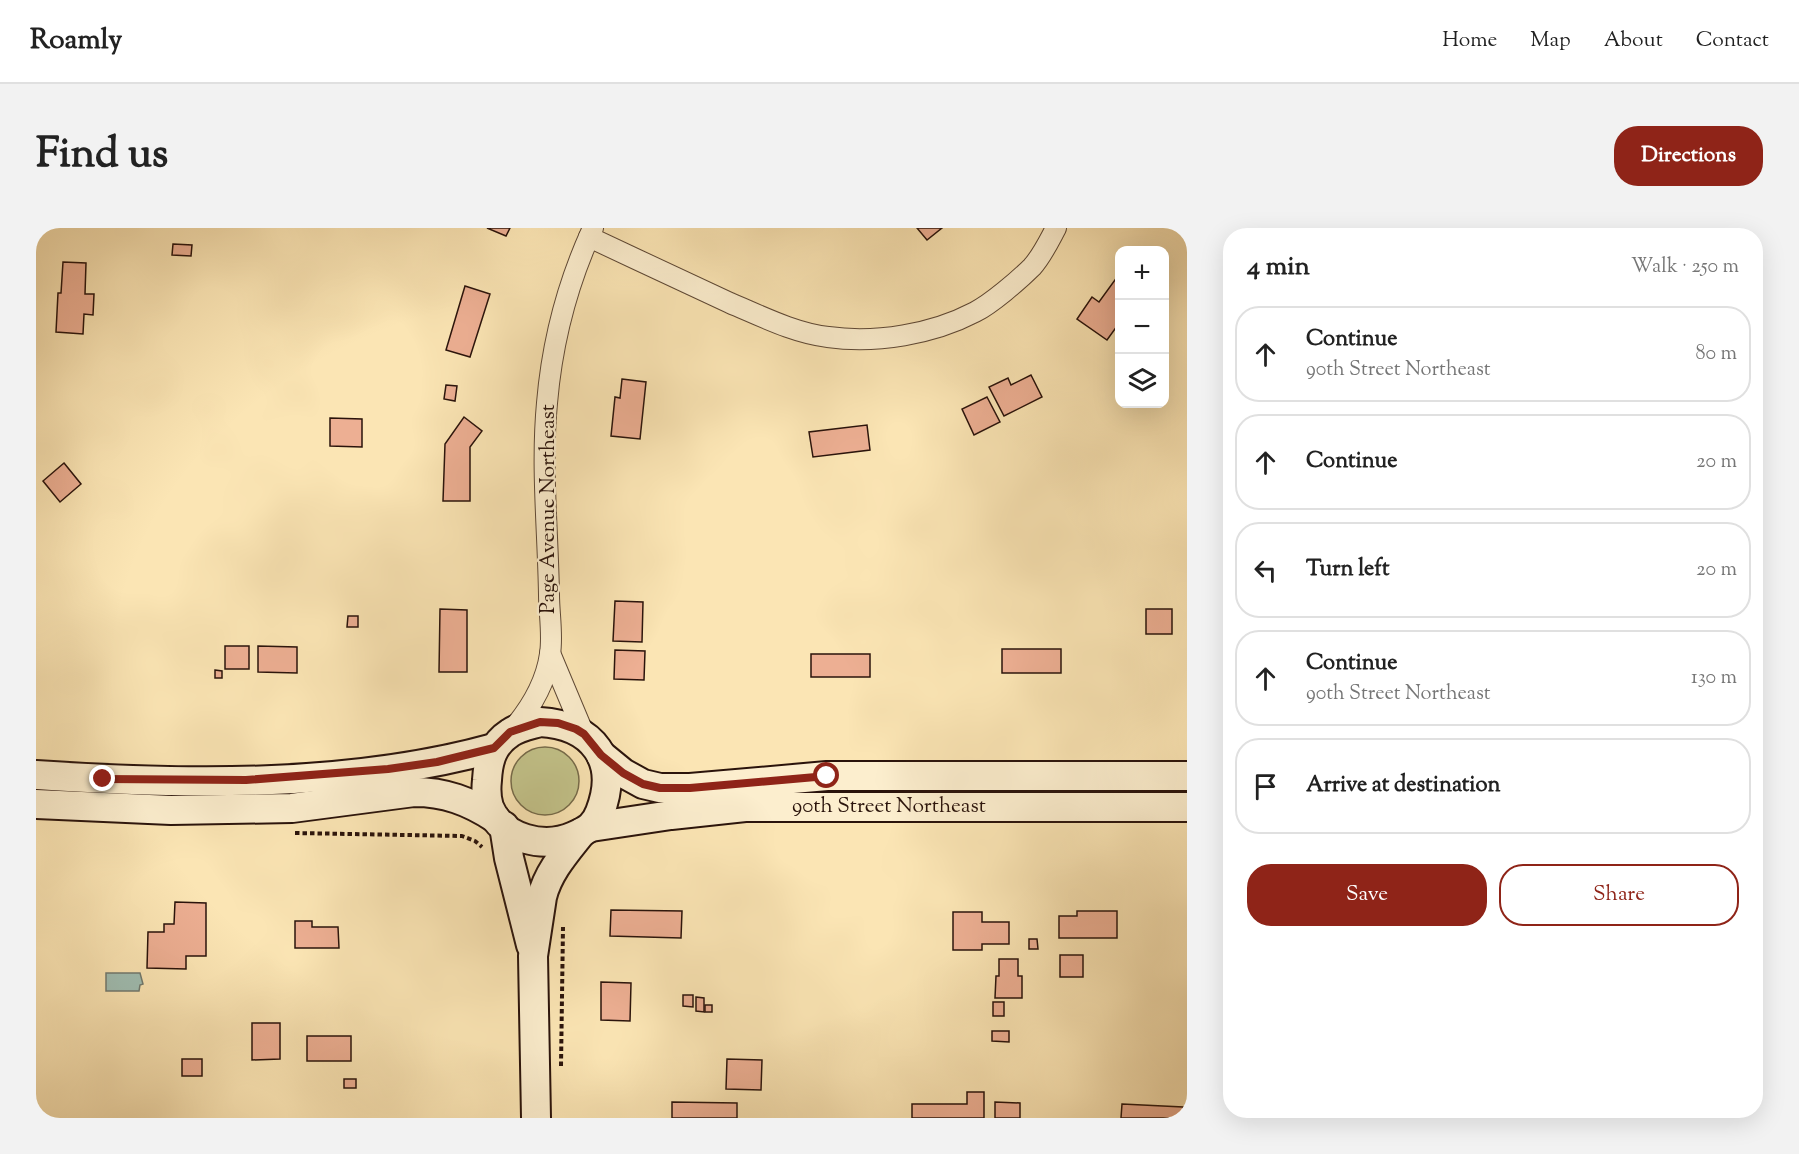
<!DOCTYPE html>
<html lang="en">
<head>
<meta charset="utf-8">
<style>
	:root { --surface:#fff; --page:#f2f2f2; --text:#222; --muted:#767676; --line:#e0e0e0; --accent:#8f2418 }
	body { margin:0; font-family:"Sorts Mill Goudy",serif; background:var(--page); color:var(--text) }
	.controls { position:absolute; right:18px; top:18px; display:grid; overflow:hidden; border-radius:12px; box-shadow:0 6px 24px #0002 }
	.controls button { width:54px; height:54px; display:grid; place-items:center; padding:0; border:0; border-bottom:2px solid var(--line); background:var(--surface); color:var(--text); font:30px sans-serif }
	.stop { position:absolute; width:18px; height:18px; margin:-14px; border:4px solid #8f2418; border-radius:50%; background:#fff }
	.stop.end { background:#8f2418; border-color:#fff; box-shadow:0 2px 6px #0008 }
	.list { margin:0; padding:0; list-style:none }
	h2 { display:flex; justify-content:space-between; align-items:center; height:78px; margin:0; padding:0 24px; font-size:26px }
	h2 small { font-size:20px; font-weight:400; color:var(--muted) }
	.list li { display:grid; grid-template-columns:39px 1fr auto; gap:18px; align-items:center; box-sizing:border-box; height:96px; margin:0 12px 12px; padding:0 12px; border:2px solid var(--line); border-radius:24px }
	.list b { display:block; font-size:22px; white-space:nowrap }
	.list p { margin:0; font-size:20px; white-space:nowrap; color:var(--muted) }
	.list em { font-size:20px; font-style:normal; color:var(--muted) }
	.actions { display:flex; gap:12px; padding:18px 24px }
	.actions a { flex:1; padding:14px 0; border:2px solid var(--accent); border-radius:24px; text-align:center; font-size:21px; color:var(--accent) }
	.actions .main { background:var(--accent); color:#fff }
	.icon { flex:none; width:33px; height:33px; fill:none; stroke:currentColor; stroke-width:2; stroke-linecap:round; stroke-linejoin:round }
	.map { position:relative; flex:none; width:1151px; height:890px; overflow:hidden; border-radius:24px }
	header { display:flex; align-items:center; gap:36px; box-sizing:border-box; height:84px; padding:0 30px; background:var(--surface); border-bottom:2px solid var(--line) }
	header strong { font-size:28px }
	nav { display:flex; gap:33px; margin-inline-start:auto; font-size:21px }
	.intro { display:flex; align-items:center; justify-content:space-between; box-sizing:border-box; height:144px; padding:0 36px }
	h1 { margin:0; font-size:42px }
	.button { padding:15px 27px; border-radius:24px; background:var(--accent); color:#fff; font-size:21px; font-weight:700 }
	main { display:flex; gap:36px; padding:0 36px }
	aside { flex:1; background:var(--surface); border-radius:24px; box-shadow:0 6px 24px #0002 }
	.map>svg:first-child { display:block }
</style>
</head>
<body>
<header>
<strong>Roamly</strong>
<nav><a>Home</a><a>Map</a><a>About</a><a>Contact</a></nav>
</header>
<div class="intro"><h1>Find us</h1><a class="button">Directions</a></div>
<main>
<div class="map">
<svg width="1151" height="890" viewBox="0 0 1151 890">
	<rect width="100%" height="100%" fill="#fbe5b4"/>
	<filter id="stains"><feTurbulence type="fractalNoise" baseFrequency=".00333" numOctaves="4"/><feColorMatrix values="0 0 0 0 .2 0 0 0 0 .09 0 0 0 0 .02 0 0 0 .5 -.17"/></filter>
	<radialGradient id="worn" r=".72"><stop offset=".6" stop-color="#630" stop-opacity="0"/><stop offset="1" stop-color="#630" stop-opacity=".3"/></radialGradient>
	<circle fill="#c3c38a" stroke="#766b4a" stroke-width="1.5" cx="509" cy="553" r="34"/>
	<polygon fill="#a0beb3" stroke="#717a70" stroke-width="1.5" points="70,745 104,745 107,756 104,757 103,763 70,763"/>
	<g fill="#edaf93" stroke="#2a130b" stroke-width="1.5">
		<polygon points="451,0 474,0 470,8"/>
		<polygon points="881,0 906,0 891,12"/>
		<polygon points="137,16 156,17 155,28 136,27"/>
		<polygon points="27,34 50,35 49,66 58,66 57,87 48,86 47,106 20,104 22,65 25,65"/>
		<polygon points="1084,45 1084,94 1071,112 1041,91 1056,69 1063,74"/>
		<polygon points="429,58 454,66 434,129 410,122"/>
		<polygon points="995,147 1006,169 968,188 953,159 972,150 975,157"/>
		<polygon points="586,151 610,154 604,211 575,208 579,169 584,170"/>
		<polygon points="410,157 421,158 419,173 408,171"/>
		<polygon points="951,169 964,194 938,207 926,181"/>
		<polygon points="428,189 446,203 434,219 434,273 407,273 409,216"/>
		<polygon points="294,190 326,191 326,219 294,218"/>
		<polygon points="831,197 834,222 777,229 773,204"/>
		<polygon points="28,235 45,256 24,274 7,253"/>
		<polygon points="579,373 607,374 606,414 577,413"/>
		<polygon points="404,381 431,382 431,444 403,444"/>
		<rect x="1110" y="381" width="26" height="25"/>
		<polygon points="312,388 322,388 322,399 311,399"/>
		<rect x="189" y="418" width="24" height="23"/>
		<polygon points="222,418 261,419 261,445 222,444"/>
		<rect x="966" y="421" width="59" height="24"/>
		<polygon points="579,422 609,423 608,452 578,451"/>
		<rect x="775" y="426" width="59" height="23"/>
		<polygon points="179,442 186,443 186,450 179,450"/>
		<polygon points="139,674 170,675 170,728 150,728 150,741 111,740 112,704 128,704 128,696 138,696"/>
		<polygon points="575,682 646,683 645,710 574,708"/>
		<polygon points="1041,683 1081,683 1081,710 1023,710 1023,688 1041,688"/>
		<polygon points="917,684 946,684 946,694 973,694 973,716 946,716 946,722 917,722"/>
		<polygon points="259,693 276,693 276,699 302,699 303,720 259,720"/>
		<polygon points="993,711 1001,711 1002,721 993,721"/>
		<rect x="1024" y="727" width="23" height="22"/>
		<polygon points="963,731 982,731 982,748 986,748 986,770 959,770 960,748 963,748"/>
		<polygon points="565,754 595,755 594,793 565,792"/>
		<polygon points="647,767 657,767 657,779 647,778"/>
		<polygon points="660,769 668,770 668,784 660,783"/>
		<rect x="957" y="774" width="11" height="14"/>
		<rect x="669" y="777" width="7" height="7"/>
		<polygon points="216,795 244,795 244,831 216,832"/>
		<polygon points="956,803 973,803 973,814 956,813"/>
		<rect x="271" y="808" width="44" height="25"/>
		<rect x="146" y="831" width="20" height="17"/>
		<polygon points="691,831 726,832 725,862 690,861"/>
		<rect x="308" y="851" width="12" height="9"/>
		<polygon points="931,864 948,864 948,890 876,890 876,876 931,876"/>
		<polygon points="636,874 701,875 701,890 636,890"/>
		<polygon points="959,874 984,875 984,890 959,890"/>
		<polygon points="1086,876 1147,879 1147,890 1085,890"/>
	</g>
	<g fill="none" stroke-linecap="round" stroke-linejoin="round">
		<defs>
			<g id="street">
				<path d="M553 9C600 31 646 53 694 75 725 88 758 105 792 109 840 116 897 106 939 84 955 76 983 52 996 39 1006 28 1013 13 1020 0"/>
				<polyline points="514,425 548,506"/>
				<path d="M476 502C494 481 510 454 514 426 517 407 513 385 513 367 512 303 505 239 511 175 516 116 532 54 557 0"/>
			</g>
			<g id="secondary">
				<path d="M504 494C557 497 584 533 564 584 559 598 551 602 538 608 509 621 466 612 453 579 450 570 450 561 451 552 452 532 457 516 474 505 482 499 494 497 504 494Z"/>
				<polyline points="565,527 587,545 607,556 624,560 654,560 791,548 1151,548"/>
				<path d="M0 547C148 557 314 560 458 520"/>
				<path d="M0 576 135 582 256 580 378 564C409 564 433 573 459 590"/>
				<polyline points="468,598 473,630 495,717"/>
				<polyline points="555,599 635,587 709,579 1151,579"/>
				<path d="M500 890 497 728 506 669C512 644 530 624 545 605"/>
			</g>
		</defs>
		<use href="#street" stroke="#5e4835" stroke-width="22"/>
		<use href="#secondary" stroke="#2a130b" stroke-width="32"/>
		<g stroke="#2a130b" stroke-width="4" stroke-dasharray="4.5 3" stroke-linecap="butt">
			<polyline points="259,605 426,608 439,613 446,619"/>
			<polyline points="525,838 527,699"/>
		</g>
		<use href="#street" stroke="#fceece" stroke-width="20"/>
		<use href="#secondary" stroke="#fceece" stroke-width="28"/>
	</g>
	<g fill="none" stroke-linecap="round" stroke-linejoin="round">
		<polyline stroke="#8f2418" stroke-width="8" points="67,551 210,552 352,541 401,534 458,520 474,504 504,494 522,495 540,501 548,506 565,527 587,545 607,556 624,560 654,560 791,548"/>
	</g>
	<g text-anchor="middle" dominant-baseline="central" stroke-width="4.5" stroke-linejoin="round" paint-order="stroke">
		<g font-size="21" fill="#2a130b" stroke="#fceece">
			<text transform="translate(513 281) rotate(-90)">Page Avenue Northeast</text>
			<text x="853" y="579">90th Street Northeast</text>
		</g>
	</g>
	<rect width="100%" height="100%" filter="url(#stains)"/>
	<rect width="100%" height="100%" fill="url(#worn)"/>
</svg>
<div class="controls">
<button>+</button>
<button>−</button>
<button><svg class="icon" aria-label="layers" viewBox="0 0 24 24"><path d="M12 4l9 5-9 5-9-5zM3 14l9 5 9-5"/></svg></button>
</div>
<div class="stop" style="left:791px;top:548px"></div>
<div class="stop end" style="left:67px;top:551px"></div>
</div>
<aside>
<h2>4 min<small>Walk · 250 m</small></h2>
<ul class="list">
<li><svg class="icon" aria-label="ahead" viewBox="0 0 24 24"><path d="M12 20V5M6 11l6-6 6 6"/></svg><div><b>Continue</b><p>90th Street Northeast</p></div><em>80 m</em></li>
<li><svg class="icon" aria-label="ahead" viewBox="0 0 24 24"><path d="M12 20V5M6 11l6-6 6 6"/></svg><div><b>Continue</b></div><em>20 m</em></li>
<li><svg class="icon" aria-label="left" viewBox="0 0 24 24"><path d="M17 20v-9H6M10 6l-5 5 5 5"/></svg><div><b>Turn left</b></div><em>20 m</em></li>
<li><svg class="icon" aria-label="ahead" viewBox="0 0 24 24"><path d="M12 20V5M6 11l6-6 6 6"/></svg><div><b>Continue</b><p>90th Street Northeast</p></div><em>130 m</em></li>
<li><svg class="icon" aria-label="arrive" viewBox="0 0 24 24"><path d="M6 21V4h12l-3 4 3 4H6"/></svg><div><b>Arrive at destination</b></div></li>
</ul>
<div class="actions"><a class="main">Save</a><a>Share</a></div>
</aside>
</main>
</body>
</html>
